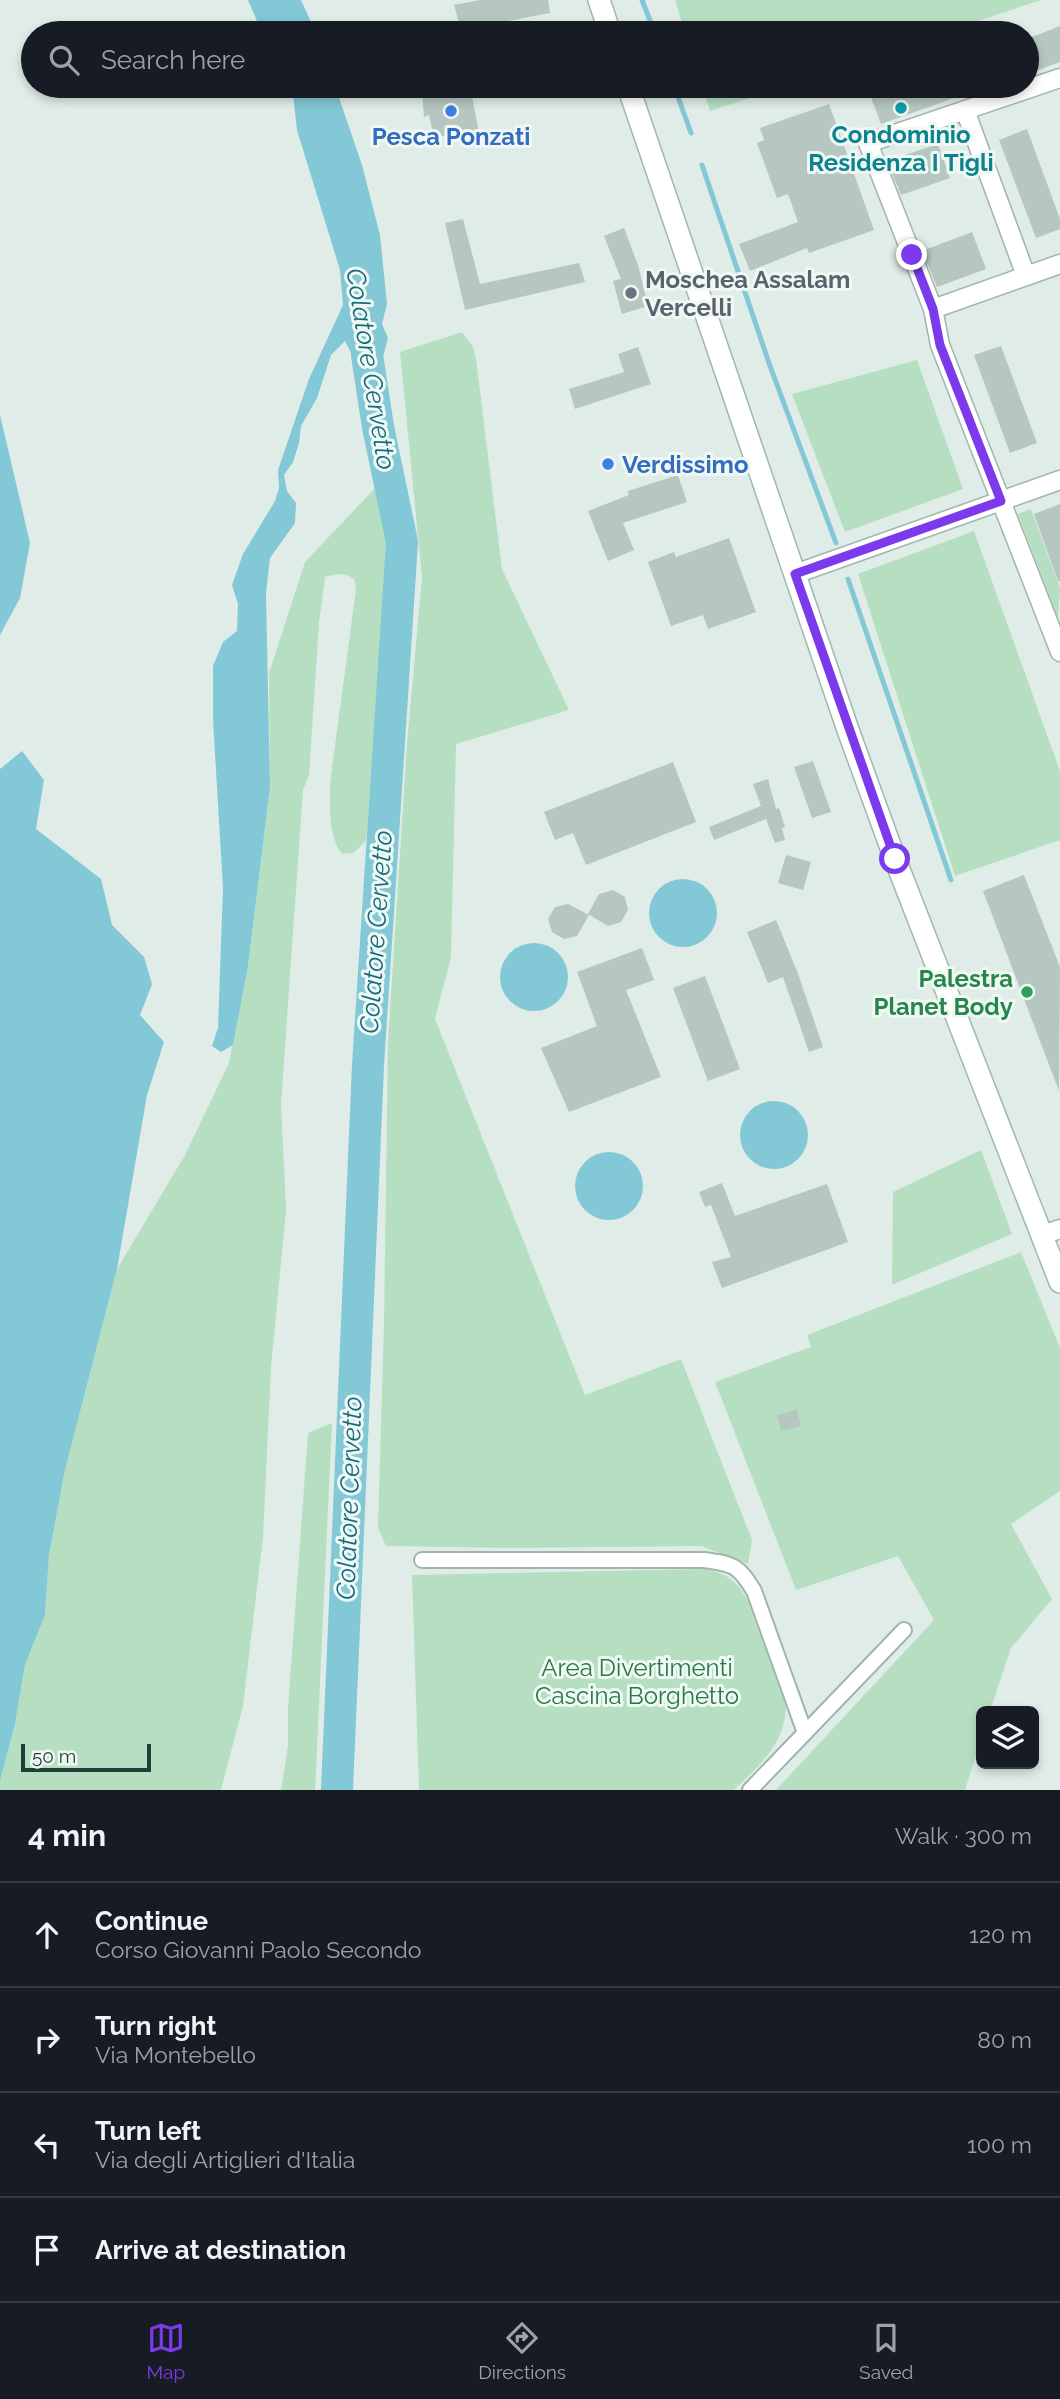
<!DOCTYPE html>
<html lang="en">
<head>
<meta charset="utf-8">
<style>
	:root { --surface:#171b24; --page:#20242c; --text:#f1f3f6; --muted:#9ea1a6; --line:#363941; --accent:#7c3aed }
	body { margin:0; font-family:Raleway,sans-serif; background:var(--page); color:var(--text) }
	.controls { position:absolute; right:21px; bottom:21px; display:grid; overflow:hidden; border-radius:10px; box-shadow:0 4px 10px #0003 }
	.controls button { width:63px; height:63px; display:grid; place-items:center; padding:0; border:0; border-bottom:2px solid var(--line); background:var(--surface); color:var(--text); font:35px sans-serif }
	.scale { position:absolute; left:21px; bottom:18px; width:130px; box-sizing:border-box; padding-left:7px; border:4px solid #1f3e36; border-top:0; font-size:19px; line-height:24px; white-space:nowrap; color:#1f3e36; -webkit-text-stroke:5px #f0f8f4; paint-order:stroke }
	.stop { position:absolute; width:21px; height:21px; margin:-16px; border:5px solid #7c3aed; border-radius:50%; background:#fff }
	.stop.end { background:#7c3aed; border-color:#fff; box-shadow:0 2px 7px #0008 }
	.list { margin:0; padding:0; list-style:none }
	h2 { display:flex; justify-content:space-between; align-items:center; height:91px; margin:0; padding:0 28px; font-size:30px }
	h2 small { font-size:23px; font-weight:400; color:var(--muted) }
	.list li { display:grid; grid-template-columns:46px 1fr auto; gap:21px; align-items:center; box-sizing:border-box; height:105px; padding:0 28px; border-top:2px solid var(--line) }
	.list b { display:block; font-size:26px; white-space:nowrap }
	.list p { margin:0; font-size:23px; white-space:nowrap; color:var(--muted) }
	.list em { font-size:23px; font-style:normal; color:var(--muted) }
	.icon { flex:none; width:38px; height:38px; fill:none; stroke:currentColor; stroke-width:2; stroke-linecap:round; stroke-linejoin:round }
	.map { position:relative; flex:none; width:1060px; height:1790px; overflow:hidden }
	.search { position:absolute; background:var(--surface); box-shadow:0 4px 10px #0003; left:21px; right:21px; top:21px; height:77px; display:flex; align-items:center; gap:18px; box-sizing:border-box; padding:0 24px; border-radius:38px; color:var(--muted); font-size:26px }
	.sheet { height:511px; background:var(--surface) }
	nav { display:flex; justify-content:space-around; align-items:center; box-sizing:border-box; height:98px; border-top:2px solid var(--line); background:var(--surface); font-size:19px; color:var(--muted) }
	nav a { display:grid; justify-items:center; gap:4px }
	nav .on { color:var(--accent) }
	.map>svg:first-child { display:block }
</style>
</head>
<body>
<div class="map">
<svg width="1060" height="1790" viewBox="0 0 1060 1790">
	<rect width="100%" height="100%" fill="#e0ece7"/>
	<g fill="#b6dfc2">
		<polygon points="675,0 1041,0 942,33 685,33"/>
		<polygon points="702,86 786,86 710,111"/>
		<polygon points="462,332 473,347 476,359 502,569 569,710 456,744 451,957 435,1019 585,1395 681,1359 752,1540 748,1564 701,1546 514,1548 386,1546 378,1528 384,1323 388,1042 407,744 422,577 400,352"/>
		<polygon points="917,360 963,489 845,532 792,394"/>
		<path d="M378 485 389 553 366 841 353 853 342 854C328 836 330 805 330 783L356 589 354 579C345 572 335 574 325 577L319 623 309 775 303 790 281 1104 286 1210 271 1368 263 1537 243 1706 221 1790H0V1781L15 1724 25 1665 45 1615 49 1555 65 1470 117 1269 185 1155 229 1063 248 966 270 787 269 673 305 562Z"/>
		<polygon points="1031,509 1060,588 1058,619 1018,514"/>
		<polygon points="974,531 1060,771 1060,840 955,876 858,574"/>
		<polygon points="981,1150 1012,1234 892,1285 893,1192"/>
		<polygon points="1021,1252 1060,1348 1060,1491 1011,1524 1052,1599 1011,1648 990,1711 981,1711 981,1739 965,1790 776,1790 934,1620 898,1556 796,1590 715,1382 811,1347 807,1335"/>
		<polygon points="332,1423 315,1790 281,1790 288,1746 288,1708 308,1433"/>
		<path d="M705 1569C727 1574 735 1579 747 1599L786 1706C784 1746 761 1763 734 1790H419L412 1575Z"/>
	</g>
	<g fill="#83c8d6">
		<polygon points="248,0 301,0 316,33 262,33"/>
		<polygon points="292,86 335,86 362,165 380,235 387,304 382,324 388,338 373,395 345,341 331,355 317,398 301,426 299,443 293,462 284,475 287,491 296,503 295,523 270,558 266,593 270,787 248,966 233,1045 221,1052 212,1046 218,1028 223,888 213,720 213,666 223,642 237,631 238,604 232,585 243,554 275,501 279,488 278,470 309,379 343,305 340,270 297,130"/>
		<polygon points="0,415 30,543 20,598 0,635"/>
		<polygon points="22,751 44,780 36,829 101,879 112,925 144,957 152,984 140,1015 164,1042 147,1095 117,1269 65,1470 49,1555 45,1615 25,1665 15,1724 0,1781 0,769"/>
		<circle cx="683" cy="913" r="34"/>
		<circle cx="534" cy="977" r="34"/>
		<circle cx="774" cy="1135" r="34"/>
		<circle cx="609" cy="1186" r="34"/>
	</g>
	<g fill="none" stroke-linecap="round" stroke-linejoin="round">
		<g stroke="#83c8d6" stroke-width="5">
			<polyline points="642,0 655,33"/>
			<polyline points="674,86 691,133"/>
			<polyline points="702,165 770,366 836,543"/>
			<polyline points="848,579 951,880"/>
		</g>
		<polyline stroke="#83c8d6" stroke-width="32" points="337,1790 368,1065 402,542 378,427 367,355"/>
	</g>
	<g fill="#b5c7c0">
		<polygon points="480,0 548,0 550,13 461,30 454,5"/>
		<polygon points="1060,26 1060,62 1027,74 1027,39"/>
		<polygon points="470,86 479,132 434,137 429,115 424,117 422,92"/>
		<polygon points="885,86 981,86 982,88 881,124 869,92"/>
		<polygon points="829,104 874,230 809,253 807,248 750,271 739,244 798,222 788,194 777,198 757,143 764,140 760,128"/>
		<polygon points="1027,129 1060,219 1060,229 1036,238 999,140"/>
		<polygon points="938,144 950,178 901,195 887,161"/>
		<polygon points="463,219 480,284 579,263 585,282 465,310 445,223"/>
		<polygon points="624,228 638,265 648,306 622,314 613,281 621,279 604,236"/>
		<polygon points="972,232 986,269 937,287 922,251"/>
		<polygon points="1001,346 1037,443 1010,453 974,355"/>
		<polygon points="638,347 651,384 575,409 569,389 624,372 618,354"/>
		<polygon points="678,475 687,502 623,523 634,550 608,561 588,511 629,495 628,491"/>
		<polygon points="1060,504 1060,581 1058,581 1034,514"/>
		<polygon points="729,538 756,612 708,629 703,615 671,626 648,562 674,552 676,557"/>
		<polygon points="813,761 831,812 812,818 794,767"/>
		<polygon points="673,762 696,822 586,865 573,833 555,840 544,812"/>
		<polygon points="768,779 776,809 779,808 785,827 782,828 785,840 775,843 766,819 714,840 709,827 761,806 753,784"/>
		<polygon points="786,855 811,862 803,890 778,883"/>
		<polygon points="1024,875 1060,967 1059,1091 983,891"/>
		<polygon points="613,890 625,897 628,910 621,922 608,926 588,914 599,894"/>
		<polygon points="568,904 589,915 577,936 564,939 552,932 548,919 555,907"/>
		<polygon points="776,920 797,971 823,1047 809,1052 783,977 768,983 747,932"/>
		<polygon points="642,948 654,980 626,990 661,1077 569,1112 541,1048 597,1026 577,972"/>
		<polygon points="705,976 740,1069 708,1081 673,988"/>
		<polygon points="722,1183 735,1216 827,1184 848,1242 722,1288 712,1262 731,1257 711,1205 705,1207 699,1192"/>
		<polygon points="797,1410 801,1426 781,1431 777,1415"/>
	</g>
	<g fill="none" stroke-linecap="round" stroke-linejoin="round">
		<defs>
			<g id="pedestrian">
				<path d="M422 1560H704C734 1564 738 1565 754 1591L805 1733"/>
				<polyline points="750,1790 904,1630"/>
			</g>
			<g id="minor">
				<polyline points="1060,78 868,143 933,309 940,345 1060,652"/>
				<polyline points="965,110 1026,276"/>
				<polyline points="933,309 1060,264"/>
				<polyline points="795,574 1060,480"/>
				<polyline points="1042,1235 1060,1229"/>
			</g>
			<g id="secondary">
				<polyline points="599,0 610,33"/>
				<polyline points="628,86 848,730 895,859 1060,1282"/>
			</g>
		</defs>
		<use href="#pedestrian" stroke="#a2b4ae" stroke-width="18"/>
		<use href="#minor" stroke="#a2b4ae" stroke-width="21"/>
		<use href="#secondary" stroke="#9db9af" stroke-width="24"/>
		<use href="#pedestrian" stroke="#fff" stroke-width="14"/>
		<use href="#minor" stroke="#fff" stroke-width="18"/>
		<use href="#secondary" stroke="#fff" stroke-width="21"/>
	</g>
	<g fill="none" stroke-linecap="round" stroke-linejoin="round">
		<polyline stroke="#7c3aed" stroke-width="9" points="895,859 795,574 1001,501 940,345 933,309 912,255"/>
	</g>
	<circle fill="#0f9aa8" stroke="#f0f8f4" stroke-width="2.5" cx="901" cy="108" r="7"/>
	<g fill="#3f7fe0" stroke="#f0f8f4" stroke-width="2.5">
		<circle cx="451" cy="111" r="7"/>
		<circle cx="608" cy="464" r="7"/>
	</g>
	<circle fill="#6b7280" stroke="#f0f8f4" stroke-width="2.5" cx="631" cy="293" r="7"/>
	<circle fill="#2e9e5b" stroke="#f0f8f4" stroke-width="2.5" cx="1027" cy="992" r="7"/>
	<g text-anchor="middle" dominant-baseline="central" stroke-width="6" stroke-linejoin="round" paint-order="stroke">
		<g font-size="24" font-weight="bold" fill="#0d838f" stroke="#f0f8f4">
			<text x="901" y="134">Condominio<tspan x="901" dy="28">Residenza I Tigli</tspan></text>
		</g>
		<g font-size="24" font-weight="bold" fill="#366cbe" stroke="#f0f8f4">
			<text x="451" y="136">Pesca Ponzati</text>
			<text x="622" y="464" text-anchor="start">Verdissimo</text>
		</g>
		<g font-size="24" font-weight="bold" fill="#5b616d" stroke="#f0f8f4" text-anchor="start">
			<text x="645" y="279">Moschea Assalam<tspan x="645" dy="28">Vercelli</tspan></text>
		</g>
		<g font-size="24" font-weight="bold" fill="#27864d" stroke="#f0f8f4" text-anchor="end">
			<text x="1013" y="978">Palestra<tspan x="1013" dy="28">Planet Body</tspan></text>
		</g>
		<g font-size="24" fill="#267847" stroke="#f0f8f4">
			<text x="637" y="1667">Area Divertimenti<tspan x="637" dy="28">Cascina Borghetto</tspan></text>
		</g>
		<g font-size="26" font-style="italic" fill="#146a7e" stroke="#f0f8f4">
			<text transform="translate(371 369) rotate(81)">Colatore Cervetto</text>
			<text transform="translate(376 932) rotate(-86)">Colatore Cervetto</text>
			<text transform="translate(349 1498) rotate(-88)">Colatore Cervetto</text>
		</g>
	</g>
</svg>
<div class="controls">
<button><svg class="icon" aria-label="layers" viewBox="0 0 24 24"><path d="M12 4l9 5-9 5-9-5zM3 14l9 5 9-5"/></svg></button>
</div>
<div class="scale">50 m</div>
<div class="stop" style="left:895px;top:859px"></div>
<div class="stop end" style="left:912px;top:255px"></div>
<div class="search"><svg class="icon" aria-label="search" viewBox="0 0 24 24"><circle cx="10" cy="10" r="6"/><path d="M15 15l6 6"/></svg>Search here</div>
</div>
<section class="sheet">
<h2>4 min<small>Walk · 300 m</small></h2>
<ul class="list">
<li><svg class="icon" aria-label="ahead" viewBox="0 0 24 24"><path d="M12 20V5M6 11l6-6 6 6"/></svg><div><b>Continue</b><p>Corso Giovanni Paolo Secondo</p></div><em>120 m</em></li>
<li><svg class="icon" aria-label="right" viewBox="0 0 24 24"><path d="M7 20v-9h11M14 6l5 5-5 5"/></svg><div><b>Turn right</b><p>Via Montebello</p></div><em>80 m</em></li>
<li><svg class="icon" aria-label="left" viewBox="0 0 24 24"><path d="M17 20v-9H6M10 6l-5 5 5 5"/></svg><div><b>Turn left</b><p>Via degli Artiglieri d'Italia</p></div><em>100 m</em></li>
<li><svg class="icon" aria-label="arrive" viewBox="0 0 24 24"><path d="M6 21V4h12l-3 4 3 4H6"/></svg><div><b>Arrive at destination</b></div></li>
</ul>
</section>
<nav>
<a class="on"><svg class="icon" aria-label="map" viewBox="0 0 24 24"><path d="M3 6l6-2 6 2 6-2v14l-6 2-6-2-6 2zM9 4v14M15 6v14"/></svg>Map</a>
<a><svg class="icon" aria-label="directions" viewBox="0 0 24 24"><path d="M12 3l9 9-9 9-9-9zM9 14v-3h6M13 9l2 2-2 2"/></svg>Directions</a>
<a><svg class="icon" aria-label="saved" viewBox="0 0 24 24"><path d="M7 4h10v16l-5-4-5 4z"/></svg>Saved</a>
</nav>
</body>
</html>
